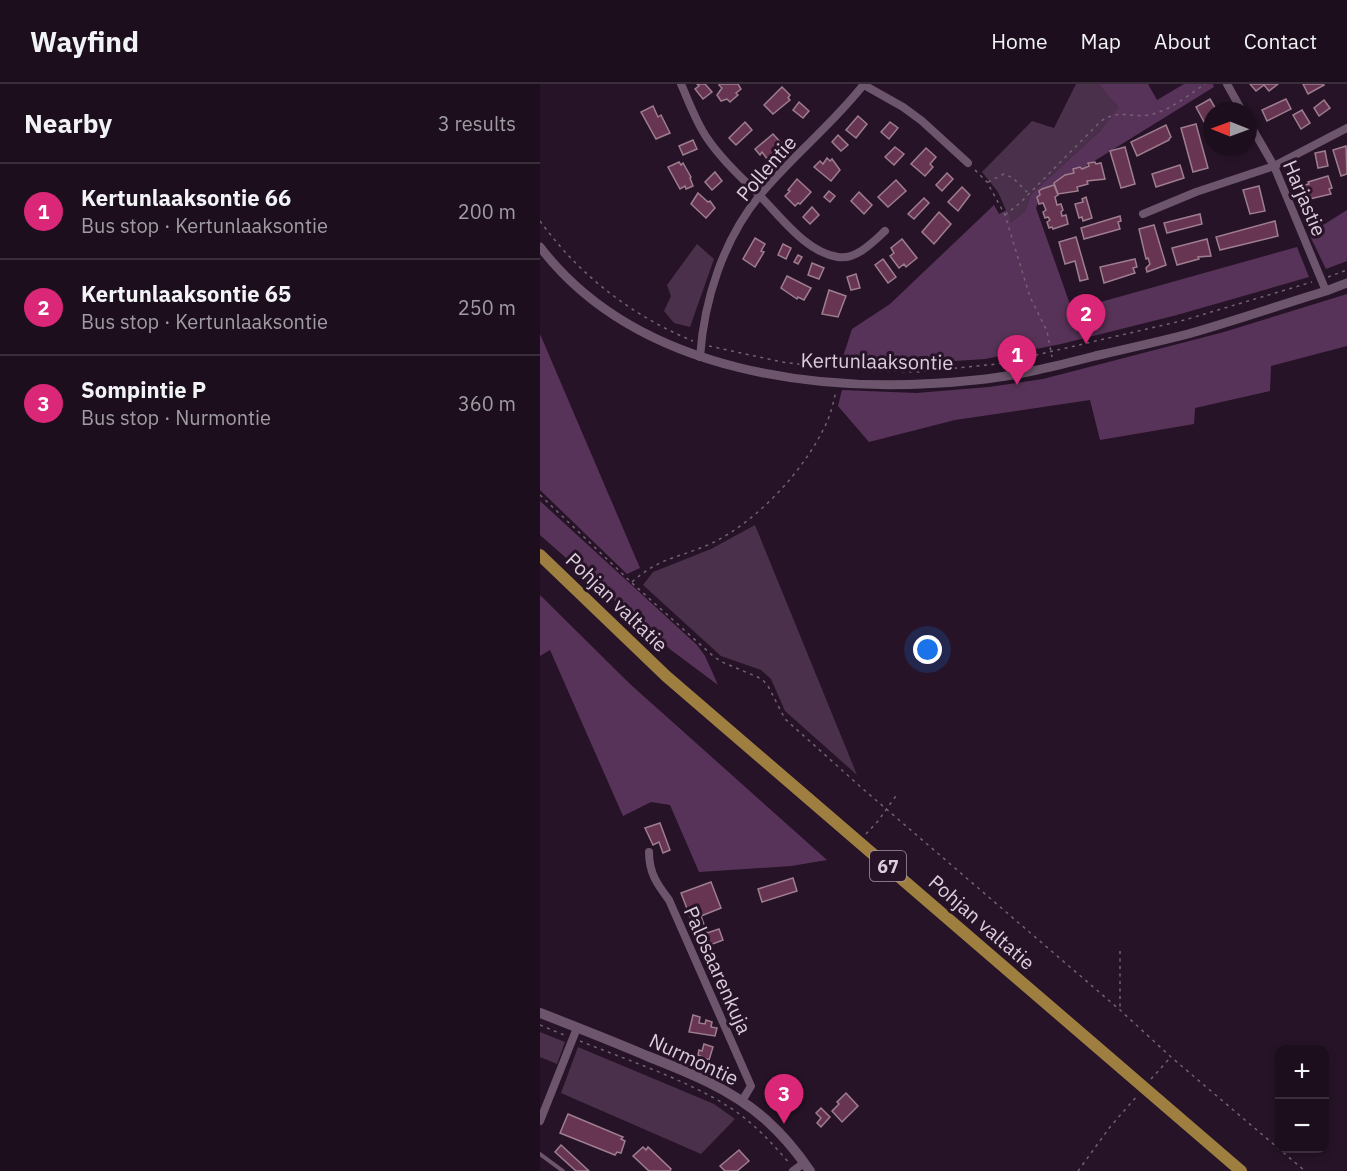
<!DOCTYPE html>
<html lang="en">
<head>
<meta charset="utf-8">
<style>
	:root { --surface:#1c0e1d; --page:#291c2a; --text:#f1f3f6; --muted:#a09ca4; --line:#3a2e3b; --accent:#db2777 }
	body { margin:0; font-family:"IBM Plex Sans",sans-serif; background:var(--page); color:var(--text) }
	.controls { position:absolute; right:18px; bottom:18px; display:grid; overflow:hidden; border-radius:12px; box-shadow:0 3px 9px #0003 }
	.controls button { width:54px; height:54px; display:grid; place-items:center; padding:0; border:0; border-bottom:2px solid var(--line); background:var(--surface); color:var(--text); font:30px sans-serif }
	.compass { position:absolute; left:663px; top:18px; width:54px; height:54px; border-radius:50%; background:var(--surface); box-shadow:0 3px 9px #0003; rotate:271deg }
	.you { position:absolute; left:388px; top:566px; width:21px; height:21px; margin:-15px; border:4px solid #fff; border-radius:50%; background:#1a73e8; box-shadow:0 0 0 9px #1a73e833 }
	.badge { display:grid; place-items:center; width:39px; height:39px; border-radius:50%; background:var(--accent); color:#fff; font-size:20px; font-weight:700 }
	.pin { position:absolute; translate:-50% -50px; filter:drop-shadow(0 2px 3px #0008) }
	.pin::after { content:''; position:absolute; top:32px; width:21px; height:18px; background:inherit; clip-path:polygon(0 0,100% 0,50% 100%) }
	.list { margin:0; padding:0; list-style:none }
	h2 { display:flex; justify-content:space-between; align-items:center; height:78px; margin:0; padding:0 24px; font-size:26px }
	h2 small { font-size:20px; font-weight:400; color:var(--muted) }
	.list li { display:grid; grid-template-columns:39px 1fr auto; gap:18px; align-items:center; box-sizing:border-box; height:96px; padding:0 24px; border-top:2px solid var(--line) }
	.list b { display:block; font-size:22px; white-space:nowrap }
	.list p { margin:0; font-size:20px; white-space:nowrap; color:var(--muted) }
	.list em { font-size:20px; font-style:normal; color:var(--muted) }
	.map { position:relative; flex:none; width:807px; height:1087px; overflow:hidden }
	header { display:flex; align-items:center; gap:36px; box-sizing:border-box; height:84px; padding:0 30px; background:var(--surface); border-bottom:2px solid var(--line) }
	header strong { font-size:28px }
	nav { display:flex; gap:33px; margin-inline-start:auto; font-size:21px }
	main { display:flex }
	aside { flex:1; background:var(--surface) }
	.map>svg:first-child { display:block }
</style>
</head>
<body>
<header>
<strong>Wayfind</strong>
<nav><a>Home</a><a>Map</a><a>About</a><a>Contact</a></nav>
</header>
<main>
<aside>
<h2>Nearby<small>3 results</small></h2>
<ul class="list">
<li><span class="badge">1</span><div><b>Kertunlaaksontie 66</b><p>Bus stop · Kertunlaaksontie</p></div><em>200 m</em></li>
<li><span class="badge">2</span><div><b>Kertunlaaksontie 65</b><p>Bus stop · Kertunlaaksontie</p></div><em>250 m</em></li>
<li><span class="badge">3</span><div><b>Sompintie P</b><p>Bus stop · Nurmontie</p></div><em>360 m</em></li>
</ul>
</aside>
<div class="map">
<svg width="807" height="1087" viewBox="0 0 807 1087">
	<rect width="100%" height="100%" fill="#261327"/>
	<g fill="#4a304b">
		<polygon points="536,0 558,0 580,23 560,47 491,110 485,127 471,138 458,108 442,88 492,37 514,44"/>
		<polygon points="157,160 174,175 150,243 134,239 124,227 131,212 127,201"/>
		<polygon points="215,441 317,691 245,627 231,595 221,586 181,572 103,501 113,488 171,465"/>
		<polygon points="0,948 25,958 17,980 0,973"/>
		<polygon points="38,963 174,1020 195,1035 161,1070 21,1009"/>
	</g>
	<g fill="#583359">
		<polygon points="558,0 608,0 617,16 644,0 673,0 674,3 501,110 496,124 532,226 757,163 769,193 637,231 521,260 445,275 385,279 301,279 312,245 350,220 454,121 459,130 467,126 471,138 485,127 491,110 560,47 579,23"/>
		<polygon points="807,126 807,177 786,185 769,150"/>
		<polygon points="807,210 807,262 731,282 730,307 655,324 654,340 560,356 550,316 415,336 329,358 298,322 302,306 376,309 449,303 503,295 684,248"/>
		<polygon points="0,250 100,484 87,490 0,406"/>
		<polygon points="0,417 157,561 165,572 178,601 131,566 0,451"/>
		<polygon points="0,511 90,600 287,776 251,782 159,788 130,721 111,718 83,732 10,566 0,572"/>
	</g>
	<g fill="#673551" stroke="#9e7e8e" stroke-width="1.5">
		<polygon points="157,0 165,0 172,8 163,15 155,5 159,2"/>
		<polygon points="180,0 198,0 201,5 196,9 198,11 190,18 187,15 181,17 177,11 182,4 179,1"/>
		<polygon points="710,0 738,0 729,7 724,1 716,7"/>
		<polygon points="763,0 783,0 784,1 768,10"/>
		<polygon points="242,3 250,11 248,14 250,16 233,30 224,21"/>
		<polygon points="670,15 677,27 672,27 672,43 668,45 656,23"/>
		<polygon points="746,15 751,25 727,37 722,26"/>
		<polygon points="784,16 790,24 779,32 774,24"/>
		<polygon points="259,18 269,27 263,34 253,26"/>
		<polygon points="113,22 118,33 121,31 130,49 116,55 101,28"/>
		<polygon points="762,26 770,39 761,45 753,31"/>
		<polygon points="318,32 327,40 316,54 306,46"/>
		<polygon points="205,38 212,46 196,61 189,54"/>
		<polygon points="350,38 358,44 349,55 341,48"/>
		<polygon points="656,40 668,84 653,88 641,44"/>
		<polygon points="626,41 631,53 629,55 629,56 597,72 591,58"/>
		<polygon points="233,50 243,61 227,75 222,68 220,71 215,65"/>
		<polygon points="298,51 308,61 301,67 292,58"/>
		<polygon points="153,56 157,65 143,71 139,62"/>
		<polygon points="806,62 807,90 801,92 793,66"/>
		<polygon points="355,63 364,70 354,81 345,73"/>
		<polygon points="585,63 595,100 581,104 570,67"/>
		<polygon points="685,63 701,63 689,70"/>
		<polygon points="386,64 396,73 390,80 393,83 385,92 371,80"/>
		<polygon points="785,67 788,82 778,84 775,69"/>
		<polygon points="287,74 290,77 292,75 300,86 291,97 274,83 280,77 283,80"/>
		<polygon points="139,78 141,81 143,79 151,93 150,94 153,102 146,105 145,102 140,105 128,83"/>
		<polygon points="555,78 556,80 561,79 565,95 547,97 548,100 537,103 538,107 518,110 514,99 525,91 534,89 533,85 540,83 542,85 549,82 548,79"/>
		<polygon points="640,81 644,94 616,103 612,90"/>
		<polygon points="175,88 182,97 172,106 165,98"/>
		<polygon points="407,89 413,95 402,107 396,101"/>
		<polygon points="788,92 792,104 789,105 791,110 765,116 762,107 766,105 764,101 769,100 768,98"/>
		<polygon points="257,95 271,108 260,120 258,119 255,122 245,112 250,107 248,106"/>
		<polygon points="356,96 366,107 348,123 338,113"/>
		<polygon points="514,101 518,111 515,113 517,121 521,120 523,126 521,128 522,132 526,131 528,140 513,145 512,143 509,144 507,138 510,136 508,133 505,134 503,128 506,126 503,119 499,120 497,113 500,111 499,107 502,105"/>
		<polygon points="719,102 725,127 710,130 703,106"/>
		<polygon points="422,103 430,111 418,127 408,118"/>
		<polygon points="289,107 295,112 290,118 284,113"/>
		<polygon points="319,108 332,121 324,130 311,117"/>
		<polygon points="158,109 168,118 170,117 175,124 166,134 151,120"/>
		<polygon points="546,113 552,134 543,137 542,133 539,134 535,120 543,118 542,115"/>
		<polygon points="384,114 389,119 374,135 368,130"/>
		<polygon points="272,123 279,131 270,140 263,133"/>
		<polygon points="399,128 411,140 394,160 382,148"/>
		<polygon points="660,130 662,140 627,149 624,139"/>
		<polygon points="580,132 581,137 578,138 580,145 544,155 541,144"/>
		<polygon points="735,137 738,152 680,166 676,153"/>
		<polygon points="614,141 626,181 607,188 606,184 610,180 608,174 606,175 599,145"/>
		<polygon points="536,153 548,195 540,197 535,177 525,180 519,158"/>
		<polygon points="215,154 225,160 221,167 224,168 215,183 203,175"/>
		<polygon points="362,155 377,174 366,183 364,180 359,184 350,172 354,169 351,164"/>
		<polygon points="667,155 671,172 658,173 659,175 637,181 632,164"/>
		<polygon points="243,160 251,164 246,175 238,171"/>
		<polygon points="258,171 262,173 258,180 254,178"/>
		<polygon points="343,175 356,193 348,199 335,181"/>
		<polygon points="595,175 597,183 593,184 595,189 564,199 560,183"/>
		<polygon points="272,179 284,184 279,195 268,191"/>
		<polygon points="316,190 320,204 311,206 307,193"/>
		<polygon points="247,192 271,204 264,216 258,213 257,215 241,204"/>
		<polygon points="289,206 306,212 298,233 282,230"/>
		<polygon points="120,739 130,766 123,769 119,758 113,761 105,744"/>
		<polygon points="253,794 257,807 222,818 218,805"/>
		<polygon points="171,798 181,824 161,832 167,849 179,845 183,856 162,864 141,809"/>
		<polygon points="153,931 160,933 159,939 165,940 166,936 172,938 171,943 177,944 175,952 149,948"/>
		<polygon points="164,960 173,963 169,976 158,971 159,966 162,967"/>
		<polygon points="306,1009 318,1022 302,1038 292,1027 299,1020 297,1018"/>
		<polygon points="281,1024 290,1033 281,1043 277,1039 281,1034 276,1029"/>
		<polygon points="28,1030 83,1053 81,1055 85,1057 81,1069 77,1068 75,1071 20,1049"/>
		<polygon points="21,1061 49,1087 36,1087 15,1068"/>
		<polygon points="103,1063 106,1066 108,1063 131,1085 130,1087 109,1087 93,1072"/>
		<polygon points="199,1066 209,1077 197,1087 185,1087 180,1082"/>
	</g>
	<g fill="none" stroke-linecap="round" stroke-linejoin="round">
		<g stroke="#736273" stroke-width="1.5" stroke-dasharray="3 4.5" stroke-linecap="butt">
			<polyline points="435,86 447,98 465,131 490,213 507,247 512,273"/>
			<polyline points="448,98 464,90 473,94 488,109"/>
			<path d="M465 131 480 119 561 37C583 23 594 37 616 29 633 24 650 10 665 0"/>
			<path d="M0 137C39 191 92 232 153 257"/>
			<polyline points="788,193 807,186"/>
			<polyline points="169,262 242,278 298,285 376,288 458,280 641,237 772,198"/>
			<polyline points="0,411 92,499 173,572 182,578 222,595 228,602 245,635 323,705 580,926 631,973 765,1087"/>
			<path d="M92 498C120 473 139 474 170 460 215 439 261 390 283 346 290 334 293 320 296 307"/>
			<polyline points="326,750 338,737 358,709"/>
			<polyline points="580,867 580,925"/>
			<polyline points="0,941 24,951"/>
			<path d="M40 957C87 976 147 996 189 1023 213 1038 232 1059 250 1080"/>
			<polyline points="611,995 630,974"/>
			<polyline points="538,1087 570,1043 597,1012"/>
		</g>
		<polyline stroke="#6d566d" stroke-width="4" points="0,1070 23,1087"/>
		<g stroke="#6d566d" stroke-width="8">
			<path d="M141 0C149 18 156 38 167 54 182 76 201 93 220 112 241 133 266 168 298 173 316 176 333 158 345 147"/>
			<polyline points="687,0 702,27"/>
			<polyline points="324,1 363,23 382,37 428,79"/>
			<polyline points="708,37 734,82 786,207"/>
			<polyline points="603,130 656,108 734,82 807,44"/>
			<path d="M160 273C164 216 183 156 220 111 252 72 293 40 324 0"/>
			<path d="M109 768C109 789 117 800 129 816L211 1002 202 1017"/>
			<polyline points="0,1037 37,944"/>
			<polyline points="253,1087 264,1079"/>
		</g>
		<path stroke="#6d566d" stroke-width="9" d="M0 163C98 291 286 312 436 296 476 292 516 282 555 272 586 265 617 258 648 250 694 237 740 221 786 207L807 199"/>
		<path stroke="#6d566d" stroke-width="10" d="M0 929C36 943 72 957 107 972 148 988 191 1005 225 1035 242 1050 257 1068 270 1087"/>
		<polyline stroke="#9e7f40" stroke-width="12" points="0,471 126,592 701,1087"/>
	</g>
	<g text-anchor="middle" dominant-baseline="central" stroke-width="6" stroke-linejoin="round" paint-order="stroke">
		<rect fill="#261327" stroke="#a595a5" stroke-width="1.5" x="330" y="767" width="36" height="30" rx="4.5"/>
		<g font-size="18" font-weight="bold" fill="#dbcddb">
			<text x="348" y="782">67</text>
		</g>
		<g font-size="20" fill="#dbcddb" stroke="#261327">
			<text transform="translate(226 84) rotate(-49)">Pollentie</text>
			<text transform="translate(765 114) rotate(67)">Harjastie</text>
			<text transform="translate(337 277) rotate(1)">Kertunlaaksontie</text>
			<text transform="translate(77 518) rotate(44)">Pohjan valtatie</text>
			<text transform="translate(442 838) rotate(41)">Pohjan valtatie</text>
			<text transform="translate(178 886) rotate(66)">Palosaarenkuja</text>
			<text transform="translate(154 975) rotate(25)">Nurmontie</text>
		</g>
	</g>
</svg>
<div class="controls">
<button>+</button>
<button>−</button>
</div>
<svg class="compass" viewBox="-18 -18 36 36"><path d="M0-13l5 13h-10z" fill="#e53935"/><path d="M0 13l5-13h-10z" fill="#a09ca4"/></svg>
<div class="you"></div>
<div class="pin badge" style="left:477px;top:301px">1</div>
<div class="pin badge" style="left:546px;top:260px">2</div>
<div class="pin badge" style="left:244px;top:1040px">3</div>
</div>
</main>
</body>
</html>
